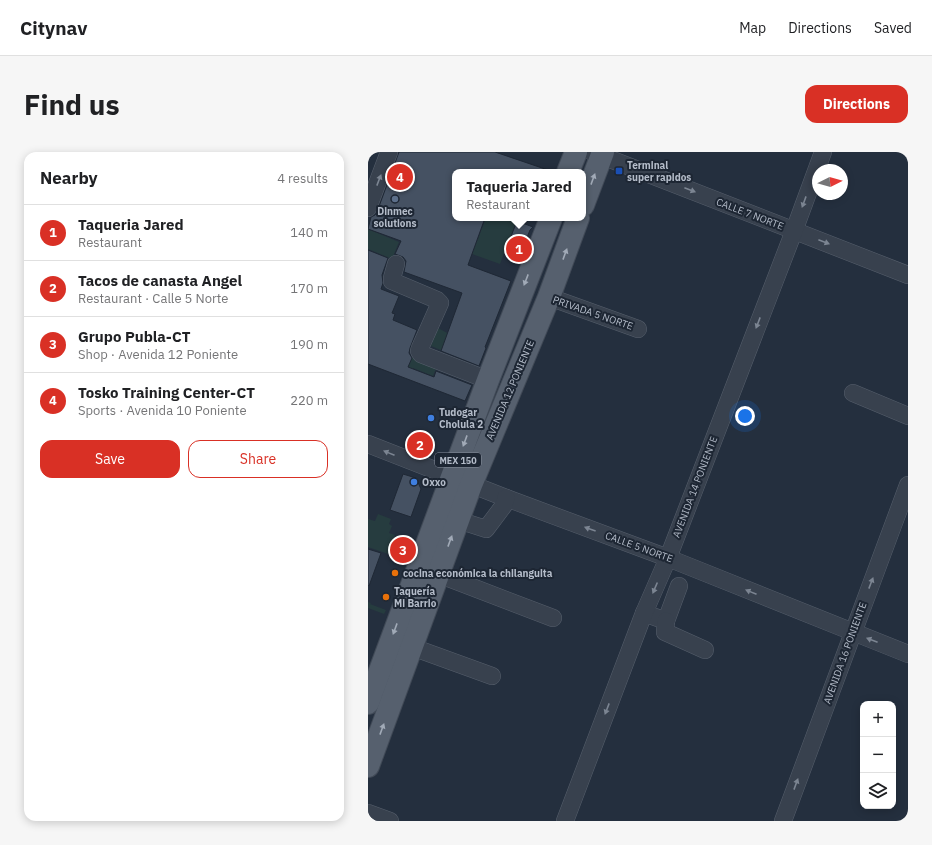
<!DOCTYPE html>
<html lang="en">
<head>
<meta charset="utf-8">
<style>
	:root { --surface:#fff; --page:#f6f6f6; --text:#202124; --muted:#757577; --line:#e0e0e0; --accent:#d93025 }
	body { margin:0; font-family:"IBM Plex Sans",sans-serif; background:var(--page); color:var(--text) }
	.controls { position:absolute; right:12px; bottom:12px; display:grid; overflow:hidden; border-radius:8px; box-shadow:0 2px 10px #0003 }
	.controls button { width:36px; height:36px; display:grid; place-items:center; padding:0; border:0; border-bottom:1px solid var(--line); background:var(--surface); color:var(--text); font:20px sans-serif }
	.compass { position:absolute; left:444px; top:12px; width:36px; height:36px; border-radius:50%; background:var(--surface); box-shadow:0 2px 10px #0003; rotate:85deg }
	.you { position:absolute; left:377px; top:264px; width:14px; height:14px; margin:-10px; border:3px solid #fff; border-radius:50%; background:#1a73e8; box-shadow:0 0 0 6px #1a73e833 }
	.badge { display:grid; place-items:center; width:26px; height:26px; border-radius:50%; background:var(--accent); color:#fff; font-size:13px; font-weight:700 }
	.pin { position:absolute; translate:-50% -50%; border:2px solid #fff; box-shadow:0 1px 4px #0006 }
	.popup { position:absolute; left:84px; top:17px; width:134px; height:52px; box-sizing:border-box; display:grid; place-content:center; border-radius:8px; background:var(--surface); filter:drop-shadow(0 1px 3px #0005); font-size:13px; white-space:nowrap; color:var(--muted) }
	.popup b { font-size:15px; color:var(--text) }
	.popup::after { content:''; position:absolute; left:50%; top:100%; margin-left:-8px; border:8px solid transparent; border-top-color:var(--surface) }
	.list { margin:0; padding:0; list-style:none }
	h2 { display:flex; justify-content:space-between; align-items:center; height:52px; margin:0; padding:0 16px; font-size:17px }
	h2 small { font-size:13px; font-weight:400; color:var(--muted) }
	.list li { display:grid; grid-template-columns:26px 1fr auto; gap:12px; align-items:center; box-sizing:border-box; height:56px; padding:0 16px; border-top:1px solid var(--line) }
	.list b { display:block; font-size:15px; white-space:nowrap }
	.list p { margin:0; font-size:13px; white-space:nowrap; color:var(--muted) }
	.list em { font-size:13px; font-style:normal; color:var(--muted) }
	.actions { display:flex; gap:8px; padding:12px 16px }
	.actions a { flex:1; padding:9px 0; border:1px solid var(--accent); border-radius:12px; text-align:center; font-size:14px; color:var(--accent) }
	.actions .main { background:var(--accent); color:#fff }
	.icon { flex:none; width:22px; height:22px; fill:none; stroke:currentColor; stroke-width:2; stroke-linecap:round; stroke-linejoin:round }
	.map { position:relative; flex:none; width:540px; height:669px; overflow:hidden; border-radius:12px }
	header { display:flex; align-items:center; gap:24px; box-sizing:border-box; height:56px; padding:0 20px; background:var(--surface); border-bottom:1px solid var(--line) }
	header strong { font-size:19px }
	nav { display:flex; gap:22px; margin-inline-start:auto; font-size:14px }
	.intro { display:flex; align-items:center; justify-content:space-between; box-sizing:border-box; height:96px; padding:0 24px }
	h1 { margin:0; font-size:28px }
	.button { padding:10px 18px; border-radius:12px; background:var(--accent); color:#fff; font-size:14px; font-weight:700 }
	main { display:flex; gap:24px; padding:0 24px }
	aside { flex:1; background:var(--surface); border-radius:12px; box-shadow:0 2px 10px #0003 }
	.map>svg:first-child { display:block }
</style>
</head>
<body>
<header>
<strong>Citynav</strong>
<nav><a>Map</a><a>Directions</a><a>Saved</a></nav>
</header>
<div class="intro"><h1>Find us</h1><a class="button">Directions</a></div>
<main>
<aside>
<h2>Nearby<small>4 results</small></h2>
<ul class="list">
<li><span class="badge">1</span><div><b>Taqueria Jared</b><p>Restaurant</p></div><em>140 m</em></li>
<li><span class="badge">2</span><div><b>Tacos de canasta Angel</b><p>Restaurant · Calle 5 Norte</p></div><em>170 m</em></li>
<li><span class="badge">3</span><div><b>Grupo Publa-CT</b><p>Shop · Avenida 12 Poniente</p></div><em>190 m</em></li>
<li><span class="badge">4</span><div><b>Tosko Training Center-CT</b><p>Sports · Avenida 10 Poniente</p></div><em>220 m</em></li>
</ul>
<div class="actions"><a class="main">Save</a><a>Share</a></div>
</aside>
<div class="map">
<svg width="540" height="669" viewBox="0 0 540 669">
	<rect width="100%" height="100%" fill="#242f3e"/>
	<g fill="#263c3f">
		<polygon points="118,66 158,66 157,70 149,68 132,112 104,102"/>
		<polygon points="0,77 31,90 24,107 0,97"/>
		<polygon points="70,176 81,182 75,199 63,194"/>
		<polygon points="43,205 69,214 65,224 45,216 41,227 35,225"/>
		<polygon points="10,362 23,367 21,372 24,374 21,381 27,383 20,402 0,395 0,367 7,369"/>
		<polygon points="0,450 3,451 2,452 18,458 16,462 0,456"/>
	</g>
	<g fill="#455162" stroke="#1f2835">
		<polygon points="31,0 127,0 180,18 180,20 87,20 87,66 117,66 100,113 143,129 121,185 117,195 118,196 111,214 73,199 94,141 36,120 38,109 35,105 27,102 33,89 0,77 3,65 7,63 9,60"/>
		<polygon points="149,69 165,75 162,78 156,93 142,87"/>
		<polygon points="0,98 20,106 14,123 15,131 13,137 31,144 24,161 27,162 25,168 49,178 42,196 41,201 44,206 40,215 66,225 68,219 104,233 97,249 0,212"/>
		<polygon points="35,322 48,326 53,337 43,365 22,358"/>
		<polygon points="0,397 13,401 1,434 0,433"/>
	</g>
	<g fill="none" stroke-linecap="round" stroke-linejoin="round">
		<defs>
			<g id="minor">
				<polyline points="224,0 540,123"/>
				<polyline points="0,56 21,0"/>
				<polyline points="28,112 24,126 24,129 69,148 72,151 52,196 51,199 53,202 120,228"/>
				<polyline points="181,145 270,177"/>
				<polyline points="485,241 540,264"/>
				<polyline points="0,292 138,346 300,406 540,502"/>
				<polyline points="90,368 118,377 136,353 138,346"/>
				<polyline points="70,422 185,466"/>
				<polyline points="276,461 298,469 311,434"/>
				<polyline points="298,469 297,480 337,498"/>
				<polyline points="44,495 124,524"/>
				<polyline points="0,661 22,669"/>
				<polyline points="197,669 276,461 300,406 426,79 455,0"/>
				<polyline points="415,669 540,333"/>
			</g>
			<g id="major">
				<polyline points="200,20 208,0"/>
				<polyline points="215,53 235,0"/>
				<polyline points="0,551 120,228 183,66"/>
				<polyline points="0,614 103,333 181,145 210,66"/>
			</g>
		</defs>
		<use href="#minor" stroke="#565f6c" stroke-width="18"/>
		<use href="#major" stroke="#414a57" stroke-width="24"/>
		<use href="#minor" stroke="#38414e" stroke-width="17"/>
		<use href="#major" stroke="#56606e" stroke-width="22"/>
	</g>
	<defs><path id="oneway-solid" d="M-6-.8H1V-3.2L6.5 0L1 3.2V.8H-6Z"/></defs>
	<g fill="#a1aab7">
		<use href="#oneway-solid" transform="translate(225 27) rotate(-70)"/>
		<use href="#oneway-solid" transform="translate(197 102) rotate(-70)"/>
		<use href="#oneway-solid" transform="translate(158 128) rotate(111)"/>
		<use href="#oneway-solid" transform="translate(97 289) rotate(110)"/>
		<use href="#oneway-solid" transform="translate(82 389) rotate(-70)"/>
		<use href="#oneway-solid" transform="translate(27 477) rotate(110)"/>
		<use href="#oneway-solid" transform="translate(14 577) rotate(-70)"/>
	</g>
	<g fill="#7c8592">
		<use href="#oneway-solid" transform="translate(11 28) rotate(-69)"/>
		<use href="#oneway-solid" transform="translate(322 38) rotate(21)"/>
		<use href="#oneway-solid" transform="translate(436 50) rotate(110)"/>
		<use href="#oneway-solid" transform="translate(456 90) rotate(21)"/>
		<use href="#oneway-solid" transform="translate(390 171) rotate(111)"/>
		<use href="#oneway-solid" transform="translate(21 301) rotate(-158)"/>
		<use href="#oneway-solid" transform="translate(222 377) rotate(-160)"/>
		<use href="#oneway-solid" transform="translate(503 431) rotate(-69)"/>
		<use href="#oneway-solid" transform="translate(287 436) rotate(113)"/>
		<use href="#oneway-solid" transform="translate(383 440) rotate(-158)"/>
		<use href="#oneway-solid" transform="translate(504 488) rotate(-159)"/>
		<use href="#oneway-solid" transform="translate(239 557) rotate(111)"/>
		<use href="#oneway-solid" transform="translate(428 632) rotate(-70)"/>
	</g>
	<rect fill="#1a4fb4" stroke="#1d2633" stroke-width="1.5" x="247" y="15" width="8" height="8" rx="2"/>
	<circle fill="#5c6f8a" stroke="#1d2633" stroke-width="1.5" cx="27" cy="47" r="4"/>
	<g fill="#3f7fe0" stroke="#1d2633" stroke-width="1.5">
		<circle cx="63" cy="266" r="4"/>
		<circle cx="46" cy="330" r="4"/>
	</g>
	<g fill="#e8710a" stroke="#1d2633" stroke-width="1.5">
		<circle cx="27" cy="421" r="4"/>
		<circle cx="18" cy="445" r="4"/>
	</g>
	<g text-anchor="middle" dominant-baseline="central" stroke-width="4" stroke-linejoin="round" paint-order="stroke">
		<rect fill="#1d2633" stroke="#878f9c" stroke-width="1" x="67" y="301" width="46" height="14" rx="3"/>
		<g font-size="9" font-weight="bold" fill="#b4bcc9">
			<text x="90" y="308">MEX 150</text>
		</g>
		<g font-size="10" font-weight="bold" fill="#b4bcc9" stroke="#1d2633" text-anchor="start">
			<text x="259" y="13">Terminal<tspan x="259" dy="12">super rapidos</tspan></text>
			<text x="27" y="59" text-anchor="middle">Dinmec<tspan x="27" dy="12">solutions</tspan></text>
			<text x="71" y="260">Tudogar<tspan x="71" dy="12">Cholula 2</tspan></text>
			<text x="54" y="330">Oxxo</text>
			<text x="35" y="421">cocina económica la chilanguita</text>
			<text x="26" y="439">Taquería<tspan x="26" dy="12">Mi Barrio</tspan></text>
		</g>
		<g font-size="10" fill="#b4bcc9" stroke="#1d2633">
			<text transform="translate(382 62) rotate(21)">CALLE 7 NORTE</text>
			<text transform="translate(225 161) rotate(19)">PRIVADA 5 NORTE</text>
			<text transform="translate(142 238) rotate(-67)">AVENIDA 12 PONIENTE</text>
			<text transform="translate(327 335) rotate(-69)">AVENIDA 14 PONIENTE</text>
			<text transform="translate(271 395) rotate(20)">CALLE 5 NORTE</text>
			<text transform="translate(477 501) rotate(-70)">AVENIDA 16 PONIENTE</text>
		</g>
	</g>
</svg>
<div class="controls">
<button>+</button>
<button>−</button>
<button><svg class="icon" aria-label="layers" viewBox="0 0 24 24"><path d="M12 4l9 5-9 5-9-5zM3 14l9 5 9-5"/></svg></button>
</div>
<svg class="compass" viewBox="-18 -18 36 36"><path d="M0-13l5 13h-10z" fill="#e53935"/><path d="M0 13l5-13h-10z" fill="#757577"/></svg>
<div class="you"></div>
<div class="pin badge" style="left:151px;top:97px">1</div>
<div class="popup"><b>Taqueria Jared</b>Restaurant</div>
<div class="pin badge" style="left:52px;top:293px">2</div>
<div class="pin badge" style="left:35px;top:398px">3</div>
<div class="pin badge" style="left:32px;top:25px">4</div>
</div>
</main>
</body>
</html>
